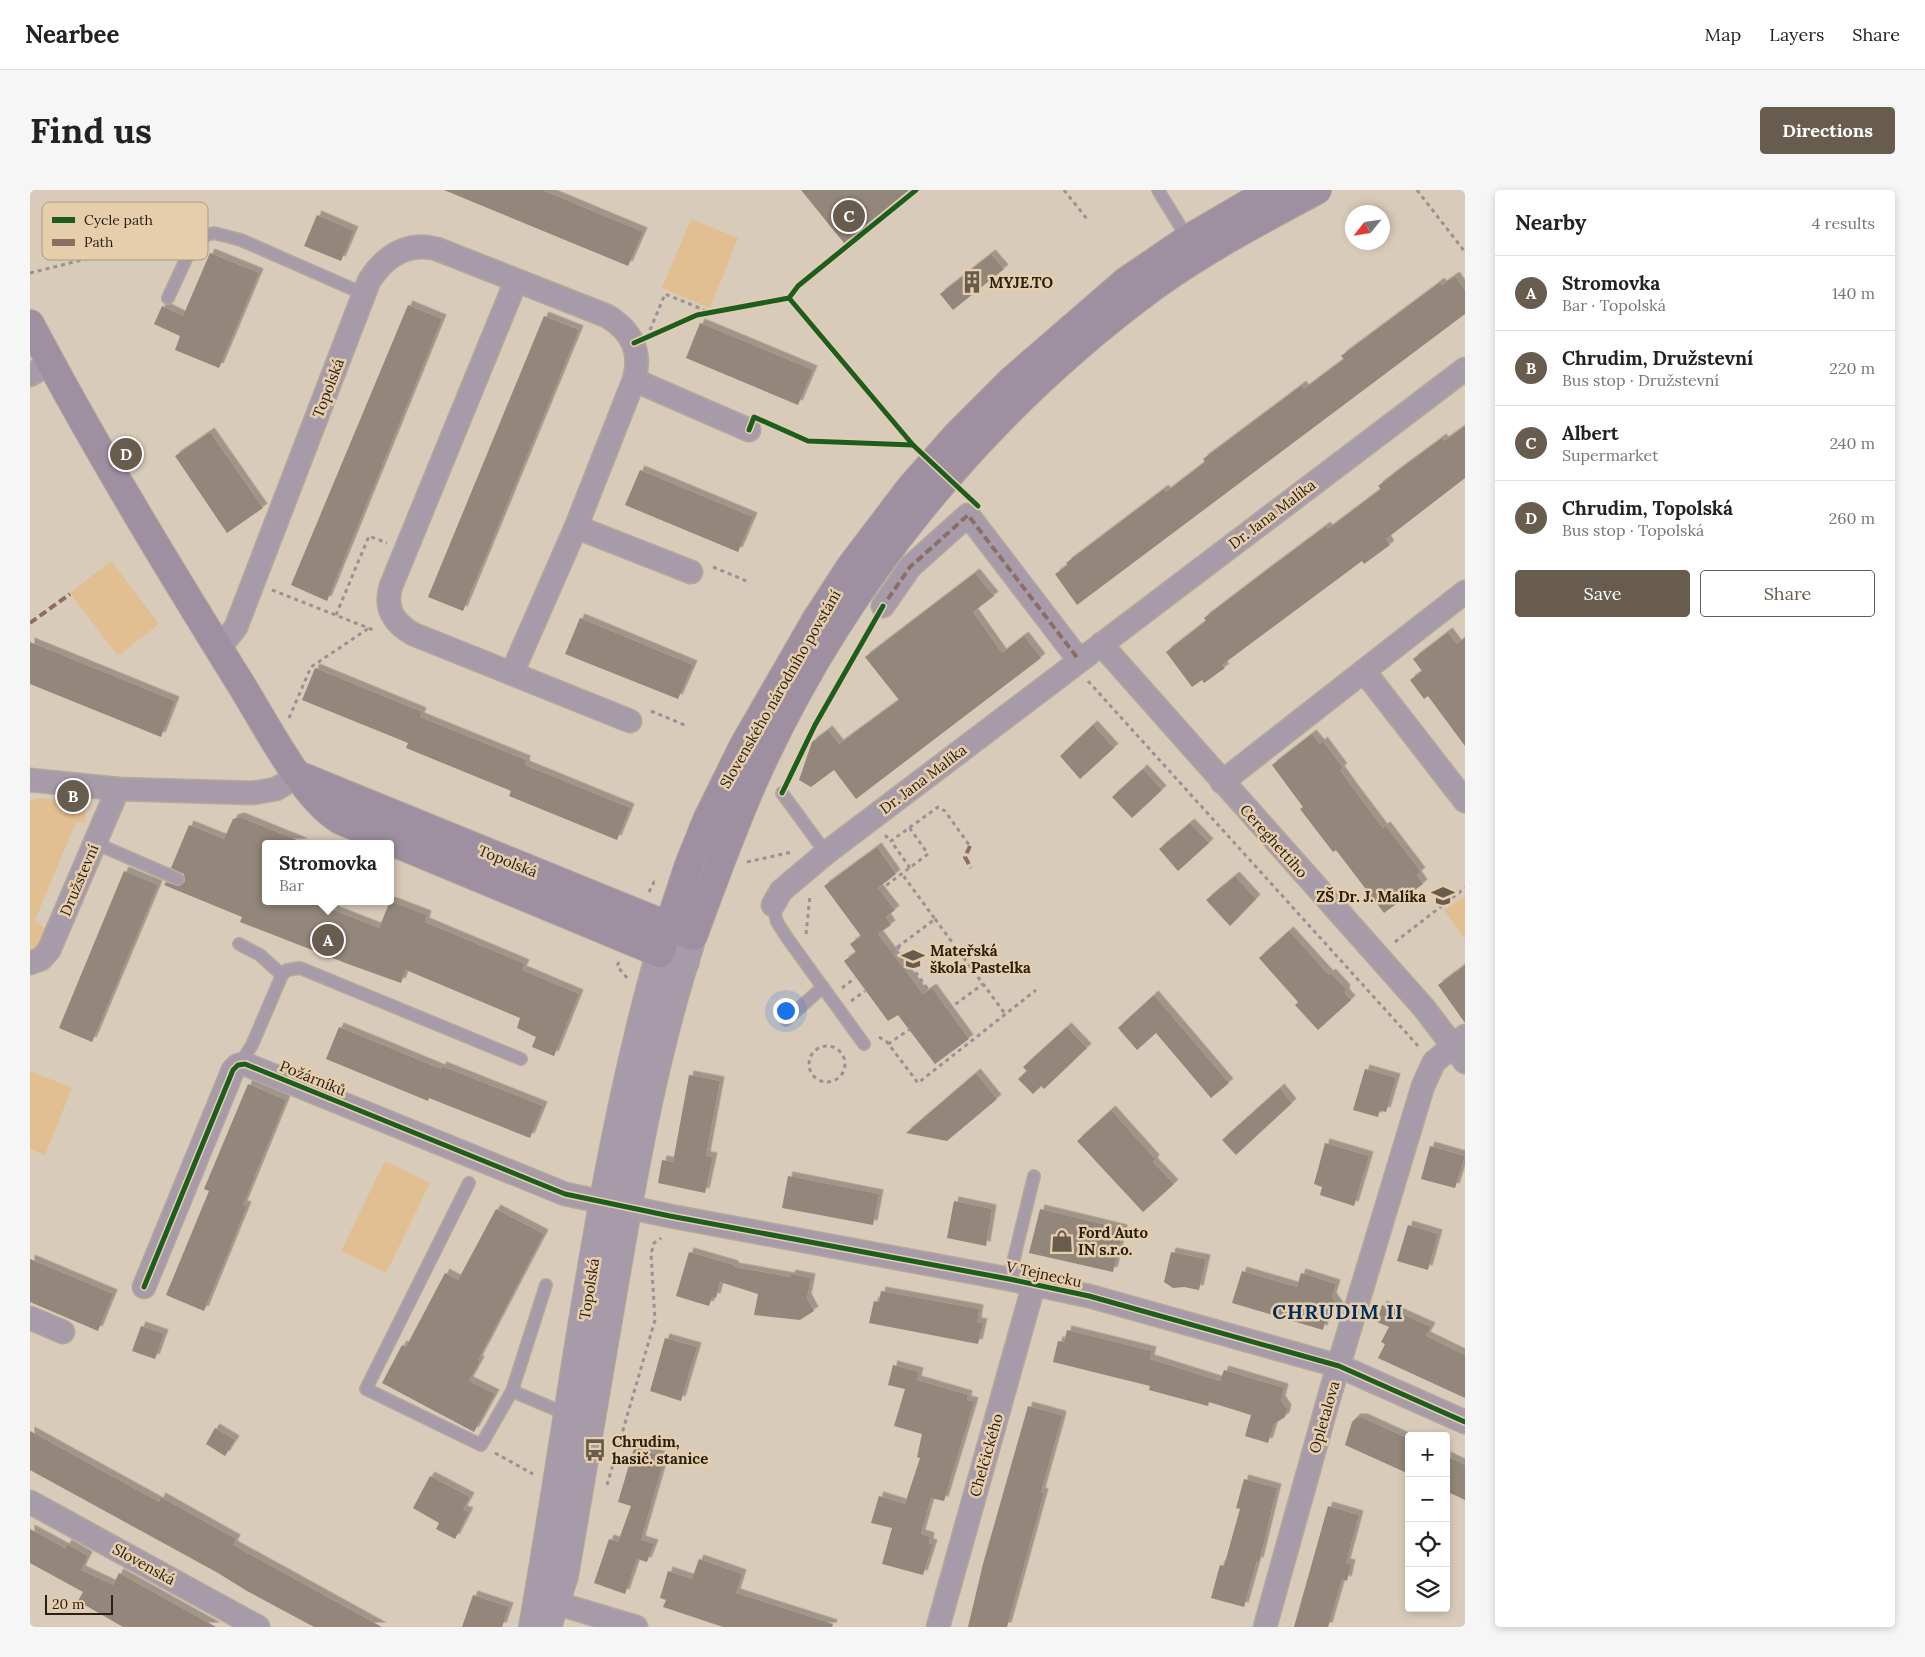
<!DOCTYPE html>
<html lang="en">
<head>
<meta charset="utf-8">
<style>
	:root { --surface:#fff; --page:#f6f6f6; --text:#222; --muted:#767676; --line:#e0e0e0; --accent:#675c4e }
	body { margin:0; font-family:Lora,serif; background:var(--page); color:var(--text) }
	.controls { position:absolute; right:15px; bottom:15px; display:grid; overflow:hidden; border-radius:5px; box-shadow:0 2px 8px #0003 }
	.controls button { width:45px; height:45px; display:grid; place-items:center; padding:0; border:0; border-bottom:1px solid var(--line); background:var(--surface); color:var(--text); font:25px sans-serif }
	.compass { position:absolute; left:1315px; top:15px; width:45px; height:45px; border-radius:50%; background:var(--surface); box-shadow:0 2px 8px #0003; rotate:240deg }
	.scale { position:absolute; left:15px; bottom:12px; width:68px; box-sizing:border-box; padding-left:5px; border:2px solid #292014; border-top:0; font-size:14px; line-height:18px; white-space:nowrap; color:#292014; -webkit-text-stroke:4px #e6cdac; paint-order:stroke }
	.you { position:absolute; left:755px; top:820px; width:18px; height:18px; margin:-12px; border:4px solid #fff; border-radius:50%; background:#1a73e8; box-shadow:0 0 0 8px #1a73e833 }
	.badge { display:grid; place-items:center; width:32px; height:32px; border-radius:50%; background:var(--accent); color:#fff; font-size:16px; font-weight:700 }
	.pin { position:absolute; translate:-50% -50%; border:2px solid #fff; box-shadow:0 1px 5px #0006 }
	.popup { position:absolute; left:232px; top:650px; width:132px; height:65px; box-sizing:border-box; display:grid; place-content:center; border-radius:5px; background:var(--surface); filter:drop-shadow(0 1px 4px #0005); font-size:16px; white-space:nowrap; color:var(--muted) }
	.popup b { font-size:19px; color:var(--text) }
	.popup::after { content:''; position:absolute; left:50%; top:100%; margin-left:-10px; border:10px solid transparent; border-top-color:var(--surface) }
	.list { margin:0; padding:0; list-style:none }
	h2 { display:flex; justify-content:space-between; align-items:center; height:65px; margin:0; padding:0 20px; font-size:21px }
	h2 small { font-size:16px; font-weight:400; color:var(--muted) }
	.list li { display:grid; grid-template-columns:32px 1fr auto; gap:15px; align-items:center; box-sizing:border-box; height:75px; padding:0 20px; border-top:1px solid var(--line) }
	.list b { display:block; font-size:19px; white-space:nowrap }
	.list p { margin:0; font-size:16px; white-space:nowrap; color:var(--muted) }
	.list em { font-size:16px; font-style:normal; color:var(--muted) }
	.actions { display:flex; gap:10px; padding:15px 20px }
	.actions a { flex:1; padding:11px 0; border:1px solid var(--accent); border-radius:5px; text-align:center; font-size:18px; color:var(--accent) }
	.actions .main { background:var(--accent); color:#fff }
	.icon { flex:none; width:28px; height:28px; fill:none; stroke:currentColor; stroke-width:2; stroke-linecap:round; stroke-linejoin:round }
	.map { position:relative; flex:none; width:1435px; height:1437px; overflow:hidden; border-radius:5px }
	header { display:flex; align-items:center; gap:30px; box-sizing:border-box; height:70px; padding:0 25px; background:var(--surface); border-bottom:1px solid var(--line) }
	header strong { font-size:24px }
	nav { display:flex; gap:28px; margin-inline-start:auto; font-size:18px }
	.intro { display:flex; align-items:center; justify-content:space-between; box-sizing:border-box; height:120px; padding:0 30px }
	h1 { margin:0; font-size:35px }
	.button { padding:12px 22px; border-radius:5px; background:var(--accent); color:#fff; font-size:18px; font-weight:700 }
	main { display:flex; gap:30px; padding:0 30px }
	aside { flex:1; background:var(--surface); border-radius:5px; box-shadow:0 2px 8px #0003 }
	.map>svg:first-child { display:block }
</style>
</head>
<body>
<header>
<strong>Nearbee</strong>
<nav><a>Map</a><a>Layers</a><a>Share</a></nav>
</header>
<div class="intro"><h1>Find us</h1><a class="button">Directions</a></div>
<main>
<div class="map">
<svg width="1435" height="1437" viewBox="0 0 1435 1437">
	<defs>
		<filter id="shadow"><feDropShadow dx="4.5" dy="-4.5" stdDeviation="0" flood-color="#0004"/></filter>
	</defs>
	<rect width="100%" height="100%" fill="#d9cbb9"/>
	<g fill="#e2bf90">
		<polygon points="661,29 708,48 680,118 632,98"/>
		<polygon points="81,371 129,434 88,466 40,403"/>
		<polygon points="11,608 45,611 55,618 56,633 46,632 5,730 15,739 13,752 0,762 0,610"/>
		<polygon points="1435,706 1435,750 1414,720"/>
		<polygon points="0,881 42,898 15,965 0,959"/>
		<polygon points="355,971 400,993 356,1083 311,1061"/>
	</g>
	<g fill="#93867a" filter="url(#shadow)">
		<polygon points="414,0 512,0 613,42 598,76"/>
		<polygon points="771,0 879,0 814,53"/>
		<polygon points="287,25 324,41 311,71 274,56"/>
		<polygon points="180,63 229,83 189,178 145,160 150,146 124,134 132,116 153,126"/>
		<polygon points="961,64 974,79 923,120 910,104"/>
		<polygon points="1425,86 1435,100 1435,124 1047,415 1025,384 1038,375 1036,373 1134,299 1136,302 1175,272 1173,269 1272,195 1274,199 1314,169 1311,166 1401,99 1410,92 1412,95"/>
		<polygon points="378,115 412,129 297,411 261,395"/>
		<polygon points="514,126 549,140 433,421 398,407"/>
		<polygon points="670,133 783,180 768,215 656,168"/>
		<polygon points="1435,236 1435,288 1356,349 1360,355 1334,374 1332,371 1192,475 1195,478 1174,493 1172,490 1162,497 1136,462 1176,431 1174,428 1237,380 1296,336 1298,339 1351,299 1348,296 1370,279 1412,248 1414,251"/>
		<polygon points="180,242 233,318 197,343 145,266"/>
		<polygon points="610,280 723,327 708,362 595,315"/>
		<polygon points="945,383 964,406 943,422 972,463 994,446 1011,468 826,609 804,580 781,597 769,590 782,552 798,540 809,554 869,510 835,467"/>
		<polygon points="550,428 663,475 648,509 535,464"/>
		<polygon points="1418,442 1427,454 1435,448 1435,556 1398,506 1394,509 1380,490 1392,481 1383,469"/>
		<polygon points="0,452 145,511 131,547 0,494"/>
		<polygon points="285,478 392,522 390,527 496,570 495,575 600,618 587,650 479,606 481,601 376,558 378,553 272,510"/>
		<polygon points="1063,535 1084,558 1050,589 1030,566"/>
		<polygon points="1282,544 1290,554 1293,551 1313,578 1310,580 1325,601 1353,638 1356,636 1391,682 1387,685 1393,694 1354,723 1306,660 1303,662 1270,619 1273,617 1242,575"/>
		<polygon points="1113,579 1132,600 1102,628 1082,607"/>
		<polygon points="210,627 274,653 236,654 236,711 307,711 303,720 349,738 360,711 397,725 395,732 495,774 492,780 549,804 524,866 502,857 506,847 487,838 490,828 376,780 371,793 318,774 210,732 212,727 134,695 136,692 149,696 155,692 154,684 141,678 159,635 194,649 203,629"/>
		<polygon points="1160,633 1179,653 1148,681 1129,659"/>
		<polygon points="847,657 866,684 848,698 865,720 856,727 861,735 848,744 893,804 902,798 939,849 905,874 868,825 858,831 814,771 826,762 820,754 831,746 794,696"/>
		<polygon points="94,681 128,695 62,852 29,838"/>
		<polygon points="1205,686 1226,709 1200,736 1176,710"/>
		<polygon points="1259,741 1299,785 1301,783 1316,799 1315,803 1321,810 1288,840 1265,815 1268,812 1229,768"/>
		<polygon points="1435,775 1435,833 1408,795"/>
		<polygon points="1124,805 1199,893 1181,908 1126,843 1107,860 1088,838"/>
		<polygon points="309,837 411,879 412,876 513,916 500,948 399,908 398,911 296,869"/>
		<polygon points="1037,837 1057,858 1014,899 1011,896 1003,904 988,889 997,881 993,877"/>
		<polygon points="1335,879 1366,888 1356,922 1350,920 1348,927 1323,920"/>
		<polygon points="946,883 967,909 917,951 876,943"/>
		<polygon points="659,885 690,891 676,966 683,967 675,1003 628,993 632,970 643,972"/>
		<polygon points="218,894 256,910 213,1015 217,1016 174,1121 136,1105 179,1001 174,999"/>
		<polygon points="1250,898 1262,913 1206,965 1192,950"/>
		<polygon points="1081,920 1125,969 1123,972 1144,994 1113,1022 1047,951"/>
		<polygon points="1295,953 1339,966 1324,1016 1290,1005 1292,997 1284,994"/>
		<polygon points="1400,956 1435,966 1425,998 1391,989"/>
		<polygon points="758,986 849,1004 843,1035 752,1018"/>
		<polygon points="924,1011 962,1019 956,1056 917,1048"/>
		<polygon points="466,1019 514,1044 448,1170 450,1171 439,1191 465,1204 444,1242 352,1193 372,1155 376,1157 415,1083 428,1090"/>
		<polygon points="1010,1019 1093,1039 1083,1082 999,1063"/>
		<polygon points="1378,1035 1408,1044 1398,1080 1367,1071"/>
		<polygon points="659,1062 704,1075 704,1077 760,1087 761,1084 781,1088 777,1108 784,1121 770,1130 724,1125 728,1104 690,1092 686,1108 682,1107 679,1116 646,1106"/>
		<polygon points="1141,1062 1176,1069 1169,1100 1154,1097 1143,1098 1134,1092"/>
		<polygon points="0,1069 83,1104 68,1141 0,1112"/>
		<polygon points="1212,1081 1267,1097 1271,1083 1306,1094 1302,1107 1309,1117 1298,1120 1293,1140 1202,1113"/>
		<polygon points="851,1101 949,1119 947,1132 953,1133 948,1154 839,1133 844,1111 849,1112"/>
		<polygon points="1352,1115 1401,1137 1396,1146 1435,1165 1435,1208 1348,1168 1355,1154 1351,1152 1359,1137 1347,1132"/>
		<polygon points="111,1136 134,1144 125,1169 102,1161"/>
		<polygon points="1037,1140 1122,1161 1120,1169 1190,1191 1194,1180 1254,1198 1251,1210 1257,1219 1255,1227 1244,1234 1238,1253 1215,1246 1221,1225 1179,1212 1178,1216 1119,1200 1120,1196 1023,1172 1028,1151 1034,1152"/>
		<polygon points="635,1148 667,1157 651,1211 620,1201"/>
		<polygon points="863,1175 889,1182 887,1190 938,1205 937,1210 944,1212 914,1311 901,1308 891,1344 900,1347 899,1353 903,1354 893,1385 852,1374 862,1338 841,1333 849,1306 875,1314 890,1268 887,1267 892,1244 864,1236 875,1199 858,1195"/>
		<polygon points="998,1216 1031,1225 1032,1227 1011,1302 1014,1303 977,1437 938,1437 953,1374"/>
		<polygon points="1326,1228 1333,1228 1379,1249 1379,1284 1315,1255 1322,1232"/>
		<polygon points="185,1238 205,1250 195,1266 176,1254"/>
		<polygon points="0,1241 129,1312 131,1307 206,1349 203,1355 352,1437 284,1437 217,1401 188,1383 0,1280"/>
		<polygon points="604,1258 635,1267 611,1350 624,1354 617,1372 607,1369 595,1404 564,1393 579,1349 588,1352 601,1316 588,1312"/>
		<polygon points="1416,1266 1435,1275 1435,1310 1416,1301"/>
		<polygon points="400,1286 440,1307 433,1320 439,1322 425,1349 406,1339 409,1333 383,1318"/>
		<polygon points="1214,1289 1247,1298 1229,1372 1227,1371 1214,1417 1181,1408 1190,1375 1194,1376 1210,1319 1206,1318"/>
		<polygon points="1298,1316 1329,1325 1316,1373 1321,1374 1317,1391 1312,1389 1298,1437 1264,1437"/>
		<polygon points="0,1339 35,1358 37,1354 58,1366 51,1380 83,1395 89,1383 186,1437 93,1437 48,1411 53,1402 0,1373"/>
		<polygon points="669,1369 712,1384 706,1403 803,1434 802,1437 693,1437 633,1417 636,1410 630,1408 638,1381 662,1389"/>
		<polygon points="443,1405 479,1417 472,1437 432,1437"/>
	</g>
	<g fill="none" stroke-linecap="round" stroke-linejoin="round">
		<defs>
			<g id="service">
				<polyline points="1128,0 1158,49"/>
				<polyline points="138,108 163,54 173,46 184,43 211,50 334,104"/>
				<polyline points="752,603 796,663"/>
				<polyline points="65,653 148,689"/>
				<polyline points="743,715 747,732 758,749 834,854"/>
				<polyline points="209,754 230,765 252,785"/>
				<polyline points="756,830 793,797"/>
				<polyline points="210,874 222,855 252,785 257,780 270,778 491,869"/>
				<polyline points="439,993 336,1199 451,1255 482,1201 516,1095"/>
				<polyline points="979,1089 1004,986"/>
				<polyline points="482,1201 527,1220 539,1221"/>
			</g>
			<g id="minor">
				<path d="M486 91 361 396C354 418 364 433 383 444L600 531"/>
				<polyline points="0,185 21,173"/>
				<polyline points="604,190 719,240"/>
				<polyline points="546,337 661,382"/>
				<polyline points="853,416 880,377 938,325 1049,470"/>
				<polyline points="1071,454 1394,818 1435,872"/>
				<path d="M187 456 196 450 206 437 339 91C355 66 377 51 407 59L577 126C602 141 612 162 604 190L546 337 482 483"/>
				<polyline points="1334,481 1435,611"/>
				<polyline points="0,590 88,599 223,603 246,599 269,585"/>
				<polyline points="1192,592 1435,402"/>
				<polyline points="743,715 751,701 796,663 1435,179"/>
				<polyline points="0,773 11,769 19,760 88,599"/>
				<polyline points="114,1097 203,880 208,875 215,874 535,1004 640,1026 979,1089 1059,1106 1309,1176 1435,1232"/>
				<polyline points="0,1128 33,1142"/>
				<polyline points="0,1312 228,1437"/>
				<polyline points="509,1408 606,1437"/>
				<polyline points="908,1437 1004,1094"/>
				<polyline points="1235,1437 1300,1204 1393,896 1404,872 1435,846"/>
			</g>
			<g id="tertiary">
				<path d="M503 1437C543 1212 568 984 630 763L655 772"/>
				<path d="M517 1437 534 1386C552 1285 569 1184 586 1083 605 973 625 861 660 754"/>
			</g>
			<g id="secondary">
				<path d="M0 134C65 257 138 377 212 496 236 535 272 606 310 630L630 763 659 675 677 630 714 555 786 430 821 376 881 297 927 245 982 190 1095 92 1158 49 1242 0"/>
				<path d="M270 586 663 746C682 694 701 642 723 592 810 396 951 224 1123 97 1174 60 1231 30 1287 0"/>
			</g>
		</defs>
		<use href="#service" stroke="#b3a89a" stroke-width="14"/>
		<use href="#minor" stroke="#b3a89a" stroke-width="25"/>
		<use href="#tertiary" stroke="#b3a89a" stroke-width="30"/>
		<use href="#secondary" stroke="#b3a89a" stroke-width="30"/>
		<g stroke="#9c9095" stroke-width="3" stroke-dasharray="4 4" stroke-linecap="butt">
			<polyline points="1034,0 1057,29"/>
			<polyline points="1387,0 1435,62"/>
			<polyline points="0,83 148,46"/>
			<polyline points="759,108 885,257"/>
			<polyline points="620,140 635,104 679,122"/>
			<polyline points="622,144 667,125 759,108 768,96 886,0"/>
			<polyline points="739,234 778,251 882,255"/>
			<polyline points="683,377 719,392"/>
			<polyline points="242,400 346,441"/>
			<polyline points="306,425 339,346 357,353"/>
			<polyline points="1058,491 1389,857"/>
			<polyline points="621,521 657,536"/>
			<polyline points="259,528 281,477 339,438"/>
			<polyline points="855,645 861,651"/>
			<polyline points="717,672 762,662"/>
			<polyline points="880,678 861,651 908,617 915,621 940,656"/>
			<polyline points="850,700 898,664 879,637"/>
			<polyline points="619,702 624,692 627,692"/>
			<polyline points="905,729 976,825"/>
			<polyline points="776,744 780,706"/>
			<polyline points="1365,752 1435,698"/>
			<polyline points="867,756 897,798 891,803"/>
			<polyline points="861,762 905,729 872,684"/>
			<polyline points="589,772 587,776 598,789"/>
			<polyline points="872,777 879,772"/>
			<polyline points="812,798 825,788"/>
			<polyline points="821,811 835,801"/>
			<polyline points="919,819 953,794"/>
			<polyline points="849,847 857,852 888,893 1006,800"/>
			<polyline points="858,854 880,839"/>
			<circle cx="797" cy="874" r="18"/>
			<polyline points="465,1263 503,1284"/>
			<polyline points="577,1295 625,1130 621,1064 624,1053 631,1048"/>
		</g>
		<use href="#service" stroke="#a89ba9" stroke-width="11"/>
		<use href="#minor" stroke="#a89ba9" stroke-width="22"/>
		<use href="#tertiary" stroke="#a89ba9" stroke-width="28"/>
		<use href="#secondary" stroke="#9f90a1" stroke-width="28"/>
		<g stroke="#8d6e63" stroke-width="4" stroke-dasharray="8 4" stroke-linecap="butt">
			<polyline points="851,419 880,377 938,325 1049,470"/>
			<polyline points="0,433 40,404"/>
			<polyline points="940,656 935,667 941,678"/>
		</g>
		<defs>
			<g id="cycleway">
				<polyline points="759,108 883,255 948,316"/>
				<polyline points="604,153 667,125 759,108 768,96 886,0"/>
				<polyline points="719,240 724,227 778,251 883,255"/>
				<polyline points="752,603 785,535 853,416"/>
				<polyline points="114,1097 203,880 208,875 215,874 535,1004 640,1026 979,1089 1059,1106 1309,1176 1435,1232"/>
			</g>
		</defs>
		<use href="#cycleway" stroke="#e6cdac" stroke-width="8"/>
		<use href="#cycleway" stroke="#1b5e20" stroke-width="5"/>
	</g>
	<defs>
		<symbol id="building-bare" viewBox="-9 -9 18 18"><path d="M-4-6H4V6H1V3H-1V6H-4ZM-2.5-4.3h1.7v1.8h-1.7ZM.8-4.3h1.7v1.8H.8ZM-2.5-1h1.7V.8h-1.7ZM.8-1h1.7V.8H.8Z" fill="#675c4e" stroke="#e6cdac" stroke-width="2.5" paint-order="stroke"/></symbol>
		<symbol id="school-bare" viewBox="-9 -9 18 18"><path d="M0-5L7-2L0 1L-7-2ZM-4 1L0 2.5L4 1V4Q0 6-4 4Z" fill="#675c4e" stroke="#e6cdac" stroke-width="2.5" paint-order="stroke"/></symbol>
		<symbol id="shop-bare" viewBox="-9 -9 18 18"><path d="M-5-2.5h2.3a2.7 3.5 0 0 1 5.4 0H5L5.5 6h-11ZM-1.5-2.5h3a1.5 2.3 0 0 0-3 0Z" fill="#675c4e" stroke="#e6cdac" stroke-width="2.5" paint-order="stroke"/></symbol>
		<symbol id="bus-bare" viewBox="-9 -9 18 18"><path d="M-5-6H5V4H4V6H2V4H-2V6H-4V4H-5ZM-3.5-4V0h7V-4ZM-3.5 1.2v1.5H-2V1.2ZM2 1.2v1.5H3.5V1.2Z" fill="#675c4e" stroke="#e6cdac" stroke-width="2.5" paint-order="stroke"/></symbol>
	</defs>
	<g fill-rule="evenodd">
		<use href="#building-bare" x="926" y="76" width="32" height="32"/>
		<use href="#school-bare" x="1397" y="690" width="32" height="32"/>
		<use href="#school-bare" x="867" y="753" width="32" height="32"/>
		<use href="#shop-bare" x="1016" y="1035" width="32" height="32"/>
		<use href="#bus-bare" x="549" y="1244" width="32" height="32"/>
	</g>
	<g text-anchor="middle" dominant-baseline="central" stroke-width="5" stroke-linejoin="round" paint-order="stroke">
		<g font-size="15" font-weight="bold" fill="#292014" stroke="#e6cdac" text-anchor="start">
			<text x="959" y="92">MYJE.TO</text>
			<text x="1396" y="706" text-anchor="end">ZŠ Dr. J. Malíka</text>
			<text x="900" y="760">Mateřská<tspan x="900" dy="17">škola Pastelka</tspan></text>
			<text x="1048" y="1042">Ford Auto<tspan x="1048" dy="17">IN s.r.o.</tspan></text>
			<text x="582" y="1251">Chrudim,<tspan x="582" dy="17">hasič. stanice</tspan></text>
		</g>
		<g font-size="15" fill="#292014" stroke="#e6cdac">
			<text transform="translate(298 198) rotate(-69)">Topolská</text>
			<text transform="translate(1242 324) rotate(-37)">Dr. Jana Malíka</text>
			<text transform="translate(750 499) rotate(-60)">Slovenského národního povstání</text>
			<text transform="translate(893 589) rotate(-37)">Dr. Jana Malíka</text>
			<text transform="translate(1244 651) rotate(48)">Cereghettiho</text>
			<text transform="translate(478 671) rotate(22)">Topolská</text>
			<text transform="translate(49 690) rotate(-67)">Družstevní</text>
			<text transform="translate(283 888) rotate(22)">Požárníků</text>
			<text transform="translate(1014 1084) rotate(12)">V Tejnecku</text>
			<text transform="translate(559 1099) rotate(-81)">Topolská</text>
			<text transform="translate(1294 1227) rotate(-74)">Opletalova</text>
			<text transform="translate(956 1265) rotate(-74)">Chelčického</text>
			<text transform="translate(114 1374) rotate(29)">Slovenská</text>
		</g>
		<g font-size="20" font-weight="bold" letter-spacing="1" fill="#002d5e" stroke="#e6cdac">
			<text x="1308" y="1121">CHRUDIM II</text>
		</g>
	</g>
	<rect x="12" y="12" width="166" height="58" rx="8" fill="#e6cdac" stroke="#ad997e" stroke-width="1"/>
	<rect x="22" y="27" width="23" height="6" fill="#1b5e20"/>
	<rect x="22" y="49" width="23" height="7" fill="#8d6e63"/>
	<g font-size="14" fill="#292014">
		<text x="54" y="35">Cycle path</text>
		<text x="54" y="57">Path</text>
	</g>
</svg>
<div class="controls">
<button>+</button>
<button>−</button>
<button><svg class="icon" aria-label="locate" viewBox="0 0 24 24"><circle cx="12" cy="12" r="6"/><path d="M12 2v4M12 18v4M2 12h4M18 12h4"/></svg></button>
<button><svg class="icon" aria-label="layers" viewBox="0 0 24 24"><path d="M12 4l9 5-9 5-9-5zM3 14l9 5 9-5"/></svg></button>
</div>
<svg class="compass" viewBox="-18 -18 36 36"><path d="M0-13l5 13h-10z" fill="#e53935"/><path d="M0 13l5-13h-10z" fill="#767676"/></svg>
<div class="scale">20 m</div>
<div class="you"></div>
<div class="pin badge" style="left:298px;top:750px">A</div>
<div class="popup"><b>Stromovka</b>Bar</div>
<div class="pin badge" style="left:43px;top:606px">B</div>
<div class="pin badge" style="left:819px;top:26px">C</div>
<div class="pin badge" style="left:96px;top:264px">D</div>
</div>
<aside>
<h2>Nearby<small>4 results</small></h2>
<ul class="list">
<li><span class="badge">A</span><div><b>Stromovka</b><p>Bar · Topolská</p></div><em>140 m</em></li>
<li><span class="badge">B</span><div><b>Chrudim, Družstevní</b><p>Bus stop · Družstevní</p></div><em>220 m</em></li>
<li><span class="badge">C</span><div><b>Albert</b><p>Supermarket</p></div><em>240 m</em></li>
<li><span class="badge">D</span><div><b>Chrudim, Topolská</b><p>Bus stop · Topolská</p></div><em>260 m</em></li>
</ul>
<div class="actions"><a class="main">Save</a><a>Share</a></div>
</aside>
</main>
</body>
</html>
